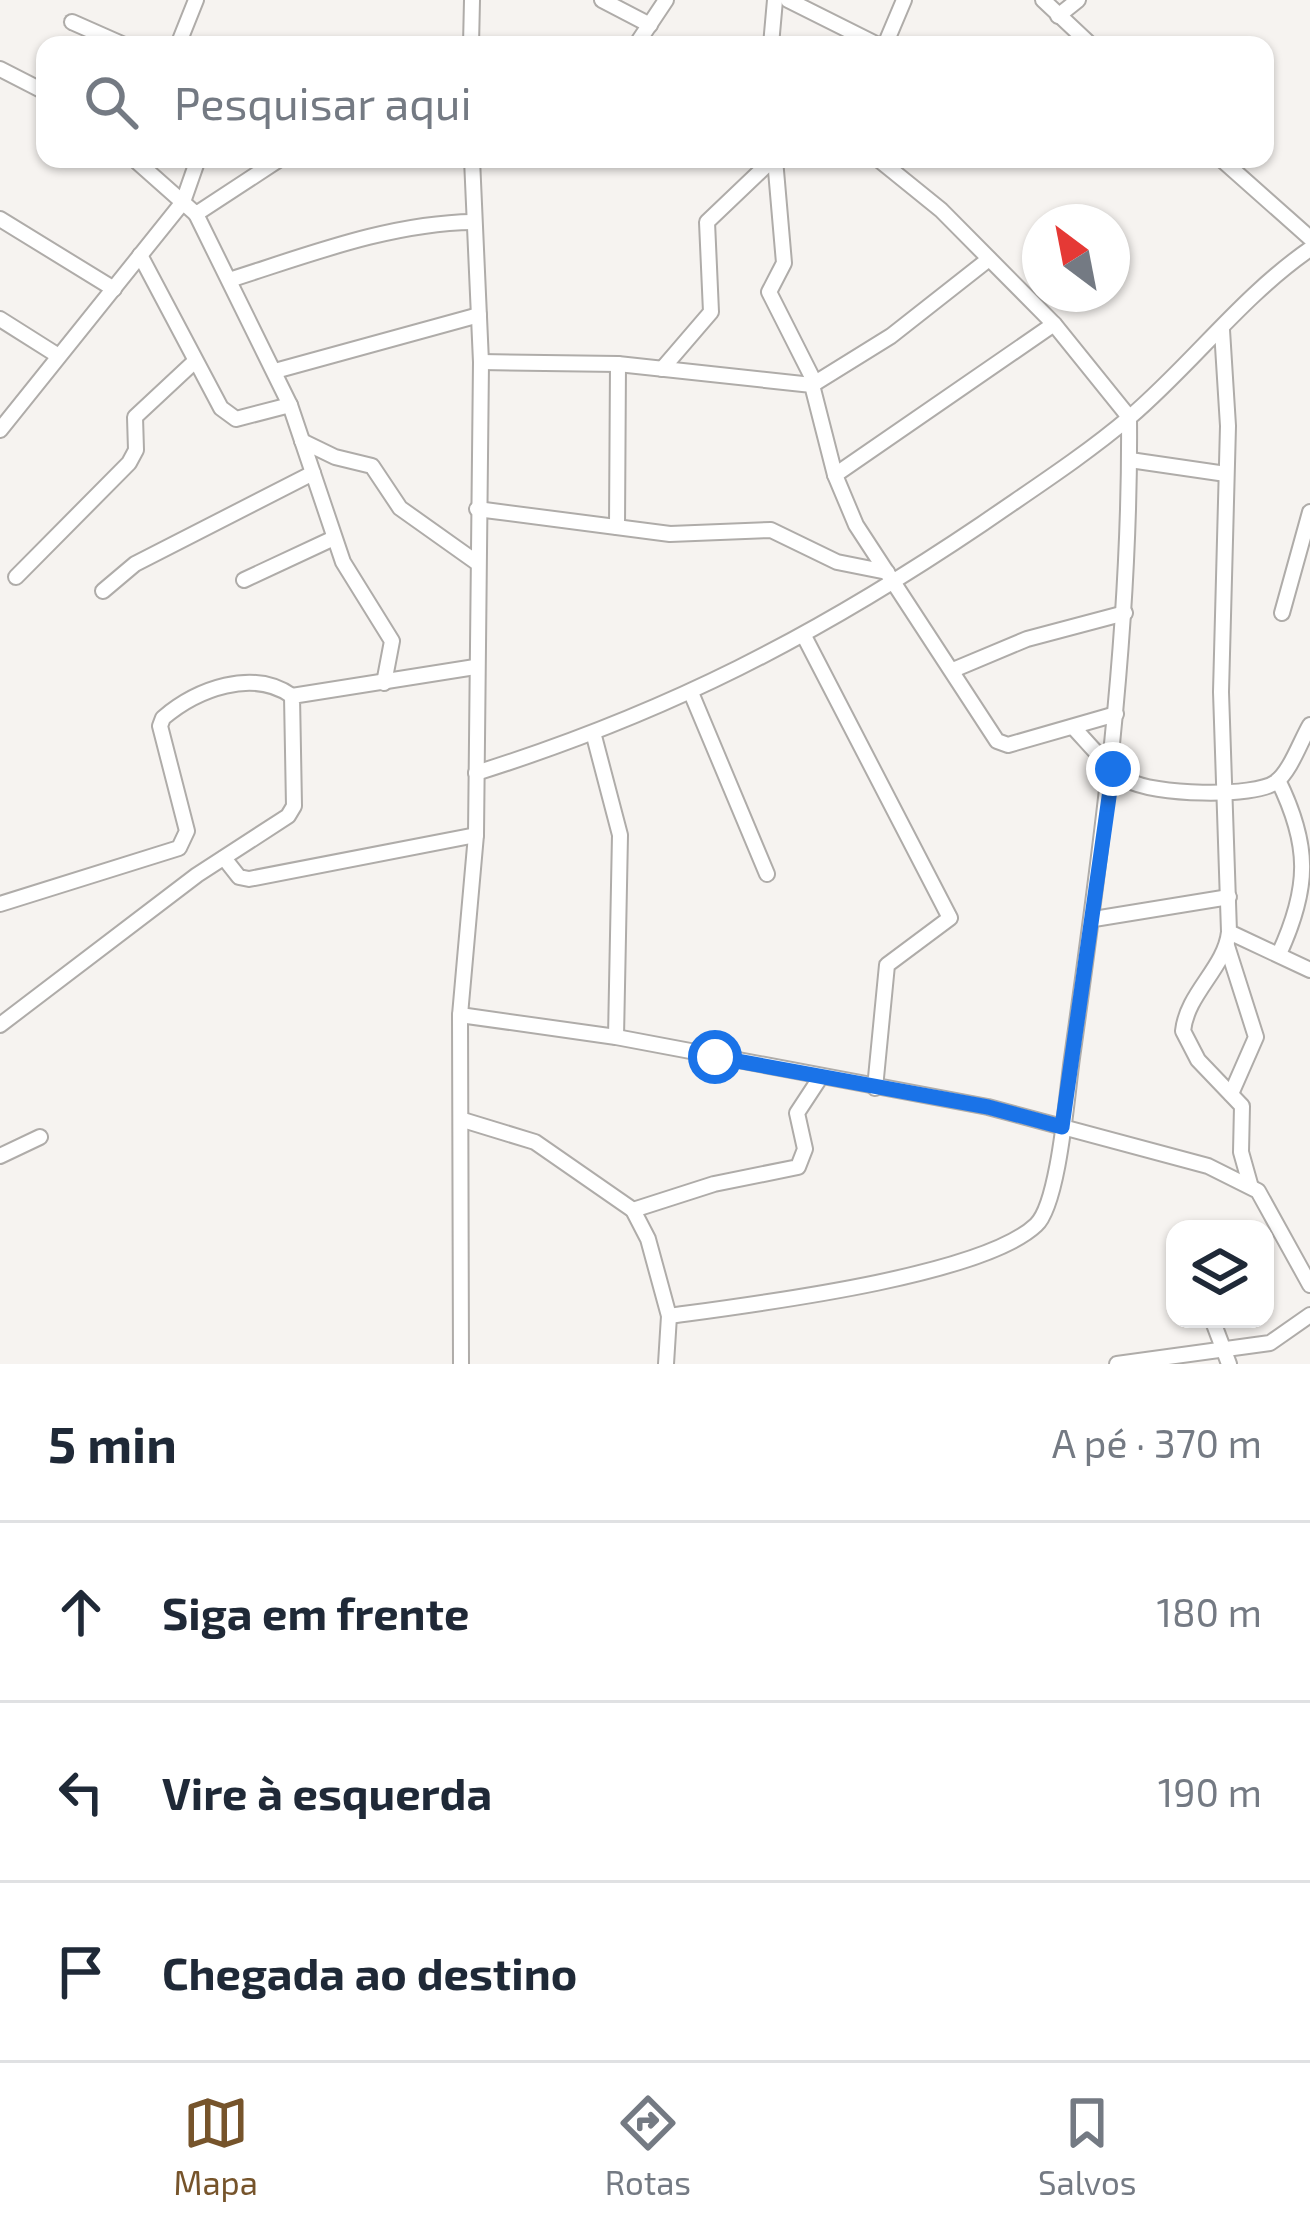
<!DOCTYPE html>
<html lang="pt">
<head>
<meta charset="utf-8">
<style>
	:root { --surface:#fff; --page:#f2f2f3; --text:#1f2937; --muted:#747a83; --line:#e0e1e3; --accent:#76542b }
	body { margin:0; font-family:"Exo 2",sans-serif; background:var(--page); color:var(--text) }
	.controls { position:absolute; right:36px; bottom:36px; display:grid; overflow:hidden; border-radius:24px; box-shadow:0 3px 9px #0004 }
	.controls button { width:108px; height:108px; display:grid; place-items:center; padding:0; border:0; border-bottom:3px solid var(--line); background:var(--surface); color:var(--text); font:60px sans-serif }
	.compass { position:absolute; left:1022px; top:204px; width:108px; height:108px; border-radius:50%; background:var(--surface); box-shadow:0 3px 9px #0004; rotate:328deg }
	.stop { position:absolute; width:36px; height:36px; margin:-27px; border:9px solid #1a73e8; border-radius:50%; background:#fff }
	.stop.end { background:#1a73e8; border-color:#fff; box-shadow:0 3px 12px #0008 }
	.list { margin:0; padding:0; list-style:none }
	h2 { display:flex; justify-content:space-between; align-items:center; height:156px; margin:0; padding:0 48px; font-size:51px }
	h2 small { font-size:39px; font-weight:400; color:var(--muted) }
	.list li { display:grid; grid-template-columns:78px 1fr auto; gap:36px; align-items:center; box-sizing:border-box; height:180px; padding:0 48px; border-top:3px solid var(--line) }
	.list b { display:block; font-size:45px; white-space:nowrap }
	.list em { font-size:39px; font-style:normal; color:var(--muted) }
	.icon { flex:none; width:66px; height:66px; fill:none; stroke:currentColor; stroke-width:2; stroke-linecap:round; stroke-linejoin:round }
	.map { position:relative; flex:none; width:1310px; height:1364px; overflow:hidden }
	.search { position:absolute; background:var(--surface); box-shadow:0 3px 9px #0004; left:36px; right:36px; top:36px; height:132px; display:flex; align-items:center; gap:30px; box-sizing:border-box; padding:0 42px; border-radius:24px; color:var(--muted); font-size:45px }
	.sheet { height:696px; background:var(--surface) }
	nav { display:flex; justify-content:space-around; align-items:center; box-sizing:border-box; height:168px; border-top:3px solid var(--line); background:var(--surface); font-size:33px; color:var(--muted) }
	nav a { display:grid; justify-items:center; gap:6px }
	nav .on { color:var(--accent) }
	.map>svg:first-child { display:block }
</style>
</head>
<body>
<div class="map">
<svg width="1310" height="1364" viewBox="0 0 1310 1364">
	<rect width="100%" height="100%" fill="#f6f3f0"/>
	<g fill="none" stroke-linecap="round" stroke-linejoin="round">
		<defs>
			<g id="minor">
				<polyline points="602,0 650,25"/>
				<polyline points="788,0 878,45"/>
				<polyline points="1043,0 1091,45"/>
				<polyline points="1058,16 1078,0"/>
				<polyline points="72,22 124,45"/>
				<polyline points="178,45 196,0"/>
				<polyline points="471,45 472,0"/>
				<polyline points="636,45 666,0"/>
				<polyline points="771,45 775,0"/>
				<polyline points="885,45 904,0"/>
				<polyline points="0,69 45,92"/>
				<polyline points="134,159 196,214 280,159"/>
				<polyline points="775,159 784,263 769,292 815,383"/>
				<polyline points="1221,159 1310,238"/>
				<polyline points="196,214 290,405 343,562 392,641 384,683"/>
				<polyline points="0,219 114,289"/>
				<polyline points="140,255 221,408 236,419 290,405"/>
				<path d="M229 280C308 255 390 223 473 222"/>
				<polyline points="0,319 57,355"/>
				<polyline points="1222,330 1228,426 1221,692 1229,932 1310,970"/>
				<polyline points="481,362 618,364 812,385 835,475 856,525 997,741 1008,745 1116,714"/>
				<polyline points="662,369 711,312 707,222 773,159"/>
				<polyline points="275,371 479,315"/>
				<polyline points="812,385 891,336 989,259"/>
				<polyline points="0,430 183,202 198,159"/>
				<polyline points="302,441 335,457 372,466 400,508 476,562"/>
				<polyline points="1130,460 1226,474"/>
				<polyline points="835,475 1054,324"/>
				<polyline points="477,509 670,534 771,530 837,562 887,572"/>
				<polyline points="617,527 618,364"/>
				<polyline points="16,577 129,463 136,450 135,417 194,362"/>
				<polyline points="244,580 334,538"/>
				<polyline points="103,591 135,564 313,473"/>
				<polyline points="1282,613 1310,512"/>
				<polyline points="804,636 950,918 887,965 875,1088"/>
				<polyline points="953,670 1027,639 1125,613"/>
				<polyline points="692,695 767,874"/>
				<path d="M1073 727C1090 745 1107 767 1128 780 1151 795 1255 798 1276 782 1291 770 1300 742 1310 725"/>
				<polyline points="594,736 620,835 616,1037"/>
				<path d="M476 773C667 713 816 636 982 524 1031 490 1084 456 1130 417 1193 363 1242 296 1310 249"/>
				<path d="M1278 780C1310 845 1310 887 1279 954"/>
				<polyline points="224,858 239,877 249,879 476,835"/>
				<path d="M0 904 179 848 187 831 160 726 163 718C197 689 253 668 292 696"/>
				<polyline points="1094,919 1229,897"/>
				<path d="M1229 932C1225 968 1187 993 1183 1031L1198 1060 1242 1106 1241 1152 1250 1184"/>
				<polyline points="1227,946 1256,1037 1231,1094"/>
				<polyline points="460,1015 616,1037 988,1107 1208,1166 1258,1191 1310,1285"/>
				<polyline points="0,1025 197,875 288,816 294,806 292,696 475,667"/>
				<polyline points="463,1120 535,1142 633,1210 648,1239 669,1316 666,1364"/>
				<polyline points="0,1156 40,1137"/>
				<polyline points="633,1210 714,1184 798,1167 805,1149 797,1113 820,1078"/>
				<path d="M669 1316C749 1305 981 1277 1036 1225 1059 1204 1067 1092 1072 1058 1102 844 1131 634 1129 417L1054 324 941 210 878 159"/>
				<polyline points="1212,1319 1229,1364"/>
				<polyline points="461,1364 460,1015 476,835 481,362 472,159"/>
				<polyline points="1117,1364 1270,1343 1310,1315"/>
			</g>
		</defs>
		<use href="#minor" stroke="#afaca9" stroke-width="18"/>
		<use href="#minor" stroke="#fff" stroke-width="14"/>
	</g>
	<g fill="none" stroke-linecap="round" stroke-linejoin="round">
		<polyline stroke="#1a73e8" stroke-width="15" points="715,1057 988,1107 1062,1127 1113,769"/>
	</g>
</svg>
<div class="controls">
<button><svg class="icon" aria-label="layers" viewBox="0 0 24 24"><path d="M12 4l9 5-9 5-9-5zM3 14l9 5 9-5"/></svg></button>
</div>
<svg class="compass" viewBox="-18 -18 36 36"><path d="M0-13l5 13h-10z" fill="#e53935"/><path d="M0 13l5-13h-10z" fill="#747a83"/></svg>
<div class="stop" style="left:715px;top:1057px"></div>
<div class="stop end" style="left:1113px;top:769px"></div>
<div class="search"><svg class="icon" aria-label="search" viewBox="0 0 24 24"><circle cx="10" cy="10" r="6"/><path d="M15 15l6 6"/></svg>Pesquisar aqui</div>
</div>
<section class="sheet">
<h2>5 min<small>A pé · 370 m</small></h2>
<ul class="list">
<li><svg class="icon" aria-label="ahead" viewBox="0 0 24 24"><path d="M12 20V5M6 11l6-6 6 6"/></svg><div><b>Siga em frente</b></div><em>180 m</em></li>
<li><svg class="icon" aria-label="left" viewBox="0 0 24 24"><path d="M17 20v-9H6M10 6l-5 5 5 5"/></svg><div><b>Vire à esquerda</b></div><em>190 m</em></li>
<li><svg class="icon" aria-label="arrive" viewBox="0 0 24 24"><path d="M6 21V4h12l-3 4 3 4H6"/></svg><div><b>Chegada ao destino</b></div></li>
</ul>
</section>
<nav>
<a class="on"><svg class="icon" aria-label="map" viewBox="0 0 24 24"><path d="M3 6l6-2 6 2 6-2v14l-6 2-6-2-6 2zM9 4v14M15 6v14"/></svg>Mapa</a>
<a><svg class="icon" aria-label="directions" viewBox="0 0 24 24"><path d="M12 3l9 9-9 9-9-9zM9 14v-3h6M13 9l2 2-2 2"/></svg>Rotas</a>
<a><svg class="icon" aria-label="saved" viewBox="0 0 24 24"><path d="M7 4h10v16l-5-4-5 4z"/></svg>Salvos</a>
</nav>
</body>
</html>
